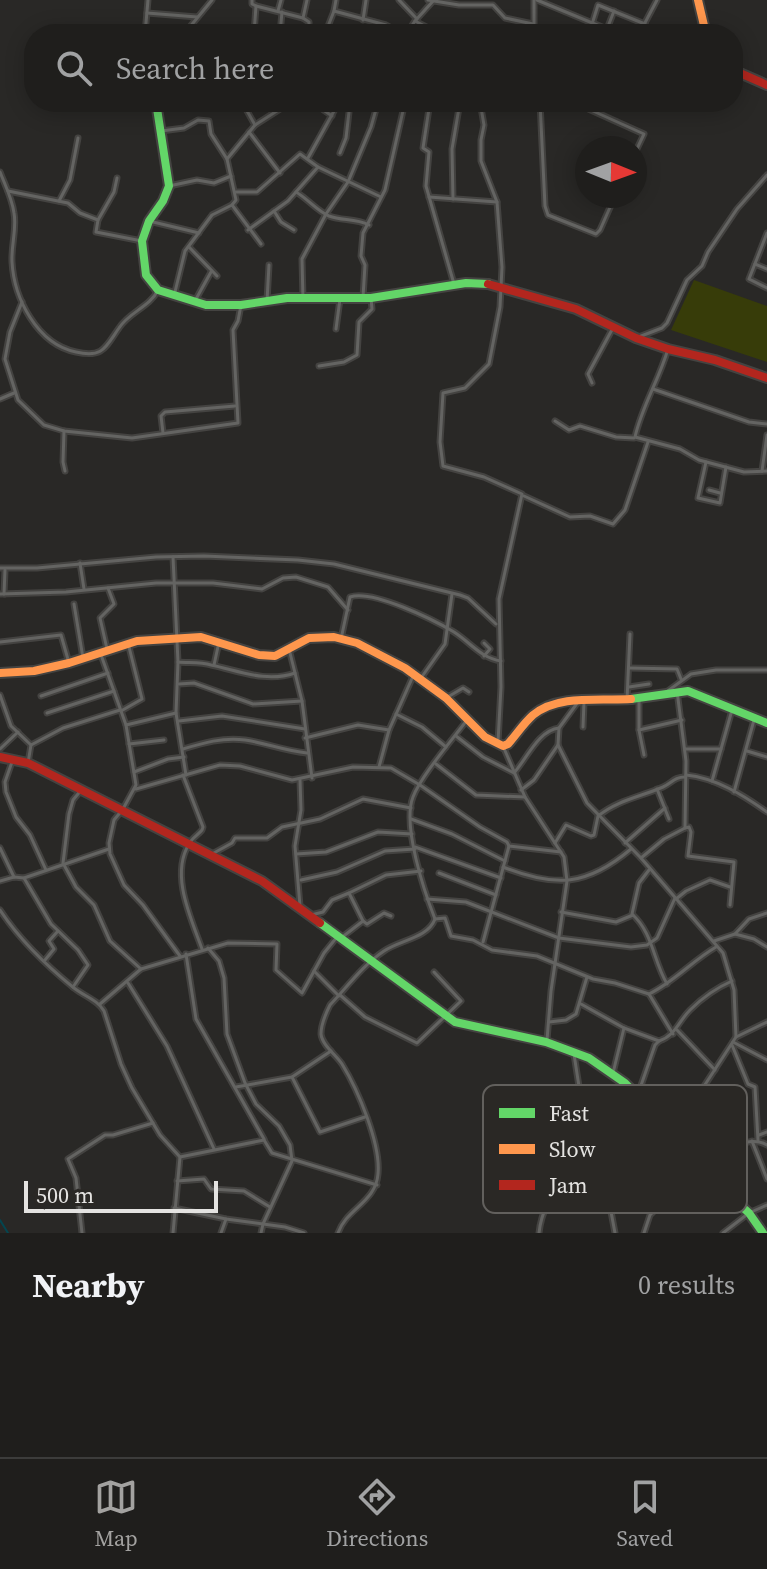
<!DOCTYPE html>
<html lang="en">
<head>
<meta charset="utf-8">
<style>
	:root { --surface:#1f1e1c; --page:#2c2b29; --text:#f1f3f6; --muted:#a1a2a3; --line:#3c3c3b; --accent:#a3a2a0 }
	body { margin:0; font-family:"Source Serif 4",serif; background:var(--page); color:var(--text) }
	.compass { position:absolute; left:575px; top:136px; width:72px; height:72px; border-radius:50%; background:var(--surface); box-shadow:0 4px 20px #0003; rotate:91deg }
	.scale { position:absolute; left:24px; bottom:20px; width:194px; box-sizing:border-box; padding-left:8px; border:4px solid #e4e3e1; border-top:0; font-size:22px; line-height:28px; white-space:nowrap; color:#e4e3e1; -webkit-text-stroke:6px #2a2825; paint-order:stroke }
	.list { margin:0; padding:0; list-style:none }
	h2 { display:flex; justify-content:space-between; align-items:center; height:104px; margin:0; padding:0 32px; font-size:34px }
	h2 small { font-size:26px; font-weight:400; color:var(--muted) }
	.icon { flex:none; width:44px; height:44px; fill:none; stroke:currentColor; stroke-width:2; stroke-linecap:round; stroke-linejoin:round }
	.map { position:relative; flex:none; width:767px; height:1233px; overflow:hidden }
	.search { position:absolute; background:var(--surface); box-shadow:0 4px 20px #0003; left:24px; right:24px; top:24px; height:88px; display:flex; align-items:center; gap:20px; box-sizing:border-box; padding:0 28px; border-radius:32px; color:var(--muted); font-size:30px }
	.sheet { height:224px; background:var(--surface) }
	nav { display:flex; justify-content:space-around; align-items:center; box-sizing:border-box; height:112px; border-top:2px solid var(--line); background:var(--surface); font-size:22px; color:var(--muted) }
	nav a { display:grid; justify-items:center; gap:4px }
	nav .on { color:var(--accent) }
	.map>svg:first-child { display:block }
</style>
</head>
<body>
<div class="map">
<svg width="767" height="1233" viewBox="0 0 767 1233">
	<rect width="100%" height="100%" fill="#292826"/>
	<polygon fill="#373c09" points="694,280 767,306 767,362 671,330"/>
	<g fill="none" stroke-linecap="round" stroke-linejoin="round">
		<polyline stroke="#04454f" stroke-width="2" points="0,1220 8,1233"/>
		<defs>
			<g id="street">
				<polyline points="252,0 252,4 256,6 303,18"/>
				<polyline points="307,0 303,18 309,22 309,34"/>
				<polyline points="399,0 417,19"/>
				<polyline points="428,0 459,5 493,5 505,18 533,24"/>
				<polyline points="434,0 415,21 440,34"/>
				<polyline points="537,0 619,34"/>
				<polyline points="278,11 281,0"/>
				<polyline points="334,11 386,25 402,34"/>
				<polyline points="147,13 197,17"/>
				<polyline points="363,20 366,0"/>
				<polyline points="593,21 598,5 645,24"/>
				<polyline points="607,29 614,11"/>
				<polyline points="145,34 148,0"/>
				<polyline points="184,34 212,0"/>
				<polyline points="254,34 256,6"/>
				<polyline points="280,34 282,12"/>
				<polyline points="325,34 334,11 336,0"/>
				<polyline points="406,34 415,21"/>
				<polyline points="534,34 534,0"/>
				<polyline points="639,34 657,0"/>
				<polyline points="242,102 255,125"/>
				<polyline points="312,102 332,116"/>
				<polyline points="430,102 423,148 429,152 426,186 454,284"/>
				<polyline points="480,102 484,125 481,140 481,161 497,202 502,267 500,307 489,364 465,388 443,393 440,442 443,466 484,477 522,494 499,599 501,687 498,742"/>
				<polyline points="540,102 545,206 548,215 596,234 600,230 615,196"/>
				<polyline points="573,102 644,134 635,153"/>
				<polyline points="337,106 348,109 349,112 346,138 340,153"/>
				<polyline points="161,131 184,128 198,120 209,121 211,134 227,159"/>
				<polyline points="249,132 280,173"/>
				<polyline points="308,158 339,102"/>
				<path d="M0 172C5 185 12 198 14 213 17 229 11 245 12 262 14 298 37 344 76 352 103 358 105 348 119 328 129 312 150 307 158 290"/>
				<polyline points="169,186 197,180 214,183 231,176"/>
				<polyline points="8,191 68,203 80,213 98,220 96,232 142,241"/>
				<polyline points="236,192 257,192 300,154 318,167 381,197"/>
				<path d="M296 192C308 199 317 211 329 216 342 221 355 218 369 225"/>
				<polyline points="429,197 497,202"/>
				<polyline points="453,199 452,149 460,102"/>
				<polyline points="59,201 70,180 78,138"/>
				<polyline points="232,205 261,244"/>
				<polyline points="274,211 281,222 294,230"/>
				<polyline points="98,220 114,192 117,178"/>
				<polyline points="149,221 199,233"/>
				<polyline points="248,230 288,201 318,167"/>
				<polyline points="767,233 749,279 767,288"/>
				<polyline points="189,247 217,276"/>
				<polyline points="755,264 767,269"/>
				<polyline points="174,296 185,251 212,215 232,205 236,200 227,159 255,125 291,102"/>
				<polyline points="363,297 365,265 361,256 363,233 385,190 405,102"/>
				<polyline points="196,299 211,272"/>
				<polyline points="303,299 302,259 326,214 348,182 371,127 378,102"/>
				<polyline points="267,301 269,265"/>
				<polyline points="22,302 10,332 5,359 18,400 44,425 64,431 132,438 238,423 233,330 238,321 241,305"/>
				<polyline points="336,329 340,299"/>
				<polyline points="636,338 662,328 667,323 687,280 702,266 708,252 737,209 767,175"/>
				<path d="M668 349C659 380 642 406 635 437L680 449 699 460 744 472 767 471"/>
				<polyline points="319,366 344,362 357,355 359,322 372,309 371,298"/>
				<polyline points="592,383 588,374 614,326"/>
				<polyline points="653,389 749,422 767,424"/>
				<polyline points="0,399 14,393"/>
				<polyline points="555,421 569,430 580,426 616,437 634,438"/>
				<polyline points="64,431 63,462 65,471"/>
				<polyline points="163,433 161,416 165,412 235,406"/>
				<polyline points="706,462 698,498 720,503 726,467"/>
				<polyline points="762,471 767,435"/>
				<polyline points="709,490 720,493"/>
				<polyline points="524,496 570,517 590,516 613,524 625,510 648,442"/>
				<polyline points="173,557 178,662 176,713 186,775"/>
				<polyline points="80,563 84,589"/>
				<polyline points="0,568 37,568 156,557 204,556 298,560 334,564 460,595 468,598 496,624"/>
				<polyline points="0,594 66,592 156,583 213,583 262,589 283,578 296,577 328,587 348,610"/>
				<polyline points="4,594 5,570"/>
				<polyline points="74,604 83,658"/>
				<path d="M341 639 350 597C372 589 434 620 454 632 471 643 481 658 501 661"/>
				<polyline points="0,642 61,635 69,663"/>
				<polyline points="107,649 100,618 114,604 108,588"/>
				<polyline points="289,649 302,701 312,778"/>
				<polyline points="100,652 126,725 136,785 123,809 114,820 109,843 110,854 124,885 143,905 180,956"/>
				<polyline points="484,656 490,649 484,643"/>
				<path d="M178 662C189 663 201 662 211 665 240 671 266 683 295 673"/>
				<polyline points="214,665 219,642"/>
				<polyline points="629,668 677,669 681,679"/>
				<polyline points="421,678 445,644 452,594"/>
				<polyline points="179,684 194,683 253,704 302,701"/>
				<polyline points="629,687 649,684"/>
				<polyline points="665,693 691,674 716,670 767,670"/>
				<polyline points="0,695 11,726 31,745 28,763"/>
				<polyline points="41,696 108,673"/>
				<polyline points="446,698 463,688 469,692"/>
				<polyline points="639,699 639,730 644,755"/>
				<polyline points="627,700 630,634"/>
				<polyline points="578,702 559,728 558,745 587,803 641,858 723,953 734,990 736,1037"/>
				<polyline points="121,711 142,699 128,643"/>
				<polyline points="47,713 114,691"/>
				<polyline points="396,714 422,727 446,747"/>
				<polyline points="179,721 222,716 305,729"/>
				<polyline points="126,725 176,713"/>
				<polyline points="583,727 584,702"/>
				<polyline points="639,730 682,720"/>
				<path d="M456 736 483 757 514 773C527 758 539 730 559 728"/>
				<polyline points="305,738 358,725 389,730"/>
				<polyline points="129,744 164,740"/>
				<polyline points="31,745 63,728 120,710"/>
				<polyline points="503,746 525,797 564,857 567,881 551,991 547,1040"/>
				<polyline points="0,749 18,732"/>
				<path d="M183 749C203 743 223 737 245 740 266 743 285 751 307 753"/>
				<polyline points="685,749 721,749"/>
				<polyline points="747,751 767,757"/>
				<polyline points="13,759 5,782 6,792 16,817 30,835 46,870"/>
				<polyline points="436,764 476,795 525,797"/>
				<polyline points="379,767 389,730 414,674"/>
				<polyline points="134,772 168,759 184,757"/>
				<path d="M183 775 203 827 202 830C198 835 192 838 189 844 170 875 191 918 202 949"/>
				<path d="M686 775C716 778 743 795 767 812"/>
				<polyline points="300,780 301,810 295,846 300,906"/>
				<polyline points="712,781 732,710"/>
				<polyline points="82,789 73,800 69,814 63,863 76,887 94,905 110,941 141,969"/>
				<polyline points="136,789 220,765 240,766 292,780 353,767 391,768 420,785 480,827 507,842 509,846 561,852"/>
				<polyline points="657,789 669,819"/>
				<polyline points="521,790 534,780 558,745"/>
				<polyline points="734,792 754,720"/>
				<polyline points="411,819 452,834 505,861"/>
				<polyline points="685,828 689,827 691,832 688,856 734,862 730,905"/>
				<path d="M555 843 566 825 591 836 594 835 598 816C618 800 640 797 663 787 672 783 674 777 685 777"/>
				<polyline points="625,843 665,808"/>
				<polyline points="415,847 501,878"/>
				<polyline points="0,848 14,877"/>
				<polyline points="212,854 232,843 235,838 267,838 282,827 320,819 363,799 411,808"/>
				<polyline points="296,854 326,852 378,832 412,834"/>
				<polyline points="641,858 664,839 685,828 686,761 677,691"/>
				<path d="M503 867C556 888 587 886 631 849"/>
				<path d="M649 870 639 883 632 914C653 933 653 960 667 984"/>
				<polyline points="439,873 496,895"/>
				<polyline points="24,878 51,924 78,950 88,965 73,987"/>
				<polyline points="301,880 337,872 385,851 415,849"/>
				<polyline points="0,881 14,877 24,878 109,849"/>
				<polyline points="349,893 386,875 421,871"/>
				<polyline points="427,899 466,902 559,938 631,947 647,945 657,938 675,898"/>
				<polyline points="676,899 686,891 710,880 730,887"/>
				<path d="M0 910C19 939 47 966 74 988 84 996 98 1000 104 1011L121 1064 132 1088 160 1135 180 1157 173 1233"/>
				<polyline points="561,912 616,922 633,915"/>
				<polyline points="311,915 323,912 332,900 349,893 363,921"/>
				<path d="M435 919 445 918 451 936 473 940 492 950 537 956 593 979 615 983 649 994C674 982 692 961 716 947"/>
				<path d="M435 919C424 891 402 825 413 797 421 776 453 739 467 720"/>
				<polyline points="735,934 754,939 767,947"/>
				<polyline points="341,938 363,921 367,924 384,913 391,916"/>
				<polyline points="714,941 735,934 749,919 767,913"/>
				<polyline points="483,942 509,846"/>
				<polyline points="208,948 219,961 224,978 227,1034 245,1083 256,1104 279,1126 290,1145 292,1161 263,1224 261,1233"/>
				<polyline points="186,954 196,1019 264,1139"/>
				<polyline points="45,960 54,949 49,941 58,931"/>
				<polyline points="314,971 339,996"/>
				<polyline points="128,983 167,1046 214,1149"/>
				<polyline points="649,994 673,1034"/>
				<polyline points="340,995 365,1017 417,1043 461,1001 434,972"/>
				<polyline points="100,1004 141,969 228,943 277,944 276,970 302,993 324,953 337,937"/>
				<path d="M581 1004 624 1028 659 1041C676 1035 678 1022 690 1010 702 998 716 988 732 981"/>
				<polyline points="549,1022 566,1020 576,1014 587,977"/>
				<polyline points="677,1030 715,1070"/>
				<polyline points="733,1042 767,1060"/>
				<polyline points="732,1045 748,1084 755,1087 758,1140"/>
				<polyline points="574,1054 590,1158"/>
				<polyline points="613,1073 624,1028"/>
				<polyline points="292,1077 320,1132 365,1117"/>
				<polyline points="236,1087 292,1077 331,1051"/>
				<polyline points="759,1135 767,1132"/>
				<polyline points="752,1141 767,1179"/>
				<polyline points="616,1145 616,1124 628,1123 655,1045 659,1041"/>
				<polyline points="701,1148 700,1132 710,1098 704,1087"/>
				<polyline points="600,1153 615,1233"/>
				<polyline points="180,1157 264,1140 272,1153 377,1185"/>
				<polyline points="509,1160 553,1193"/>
				<path d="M705 1162C725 1154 747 1133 767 1145"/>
				<polyline points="177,1181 204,1179 211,1189 244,1191 270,1207"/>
				<polyline points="174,1208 226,1219 285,1227 304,1233"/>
				<polyline points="82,1233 76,1178 68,1159 105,1135 113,1135 153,1123"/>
				<polyline points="221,1233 226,1219"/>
				<path d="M338 1233C346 1209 376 1202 378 1174 381 1144 358 1090 342 1064 336 1055 322 1045 321 1034 321 1025 326 1013 330 1005 347 987 363 965 384 951 400 940 428 938 435 919"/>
				<path d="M539 1233C543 1194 580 1152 620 1144 634 1141 650 1141 665 1140L684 1117 736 1037 767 1022"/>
				<polyline points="644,1233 650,1215 663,1202 673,1180 665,1140"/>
				<polyline points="723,1233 749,1213 767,1205"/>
			</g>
			<g id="fast">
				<polyline points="156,102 169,186 163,201 149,221 142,241 146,275 158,290 206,305 241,305 287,298 371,298 466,283 488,284"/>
				<polyline points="631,699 688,691 767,723"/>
				<polyline points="320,923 455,1022 546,1042 589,1058 625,1083 639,1097 656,1127 667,1137 701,1148 714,1182 749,1213 763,1233"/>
			</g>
			<g id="slow">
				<polyline points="698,0 706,34"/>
				<path d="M0 673 34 671 69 663 137 641 201 637 259 655 275 656 309 638 334 637 357 643 405 668 446 698 485 737 503 746 508 744C516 735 523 724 533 715 558 694 600 701 631 699"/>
			</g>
			<g id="jam">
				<polyline points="733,70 767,85"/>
				<polyline points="488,284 576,309 636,338 668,349 715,360 767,378"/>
				<polyline points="0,757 28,763 262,881 320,923"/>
			</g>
		</defs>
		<use href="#street" stroke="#444341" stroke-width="7"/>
		<use href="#fast" stroke="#444341" stroke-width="12"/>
		<use href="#slow" stroke="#444341" stroke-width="12"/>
		<use href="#jam" stroke="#444341" stroke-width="12"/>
		<use href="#street" stroke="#646462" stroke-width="3"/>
		<use href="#fast" stroke="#63d668" stroke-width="8"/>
		<use href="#slow" stroke="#ff974d" stroke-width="8"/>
		<use href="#jam" stroke="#b3261e" stroke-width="8"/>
	</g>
	<rect x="483" y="1085" width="264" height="128" rx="12" fill="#2a2825" stroke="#62605d" stroke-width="2"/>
	<rect x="499" y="1108" width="36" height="10" fill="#63d668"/>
	<rect x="499" y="1144" width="36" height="10" fill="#ff974d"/>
	<rect x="499" y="1180" width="36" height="10" fill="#b3261e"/>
	<g font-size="22" fill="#e4e3e1">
		<text x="549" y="1121">Fast</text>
		<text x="549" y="1157">Slow</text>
		<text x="549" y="1193">Jam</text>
	</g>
</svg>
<svg class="compass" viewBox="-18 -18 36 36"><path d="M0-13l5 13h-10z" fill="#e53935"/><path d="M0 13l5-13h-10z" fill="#a1a2a3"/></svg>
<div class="scale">500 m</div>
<div class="search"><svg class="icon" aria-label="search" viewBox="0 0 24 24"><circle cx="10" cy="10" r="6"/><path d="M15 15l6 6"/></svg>Search here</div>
</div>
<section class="sheet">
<h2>Nearby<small>0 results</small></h2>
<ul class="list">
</ul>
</section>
<nav>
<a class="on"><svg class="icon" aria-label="map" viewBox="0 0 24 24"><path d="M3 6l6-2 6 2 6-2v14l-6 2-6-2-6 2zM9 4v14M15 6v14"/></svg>Map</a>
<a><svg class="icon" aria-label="directions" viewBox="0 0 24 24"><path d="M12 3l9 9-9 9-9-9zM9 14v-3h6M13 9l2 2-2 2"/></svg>Directions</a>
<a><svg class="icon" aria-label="saved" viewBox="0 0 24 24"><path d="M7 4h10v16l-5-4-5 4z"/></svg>Saved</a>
</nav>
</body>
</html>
